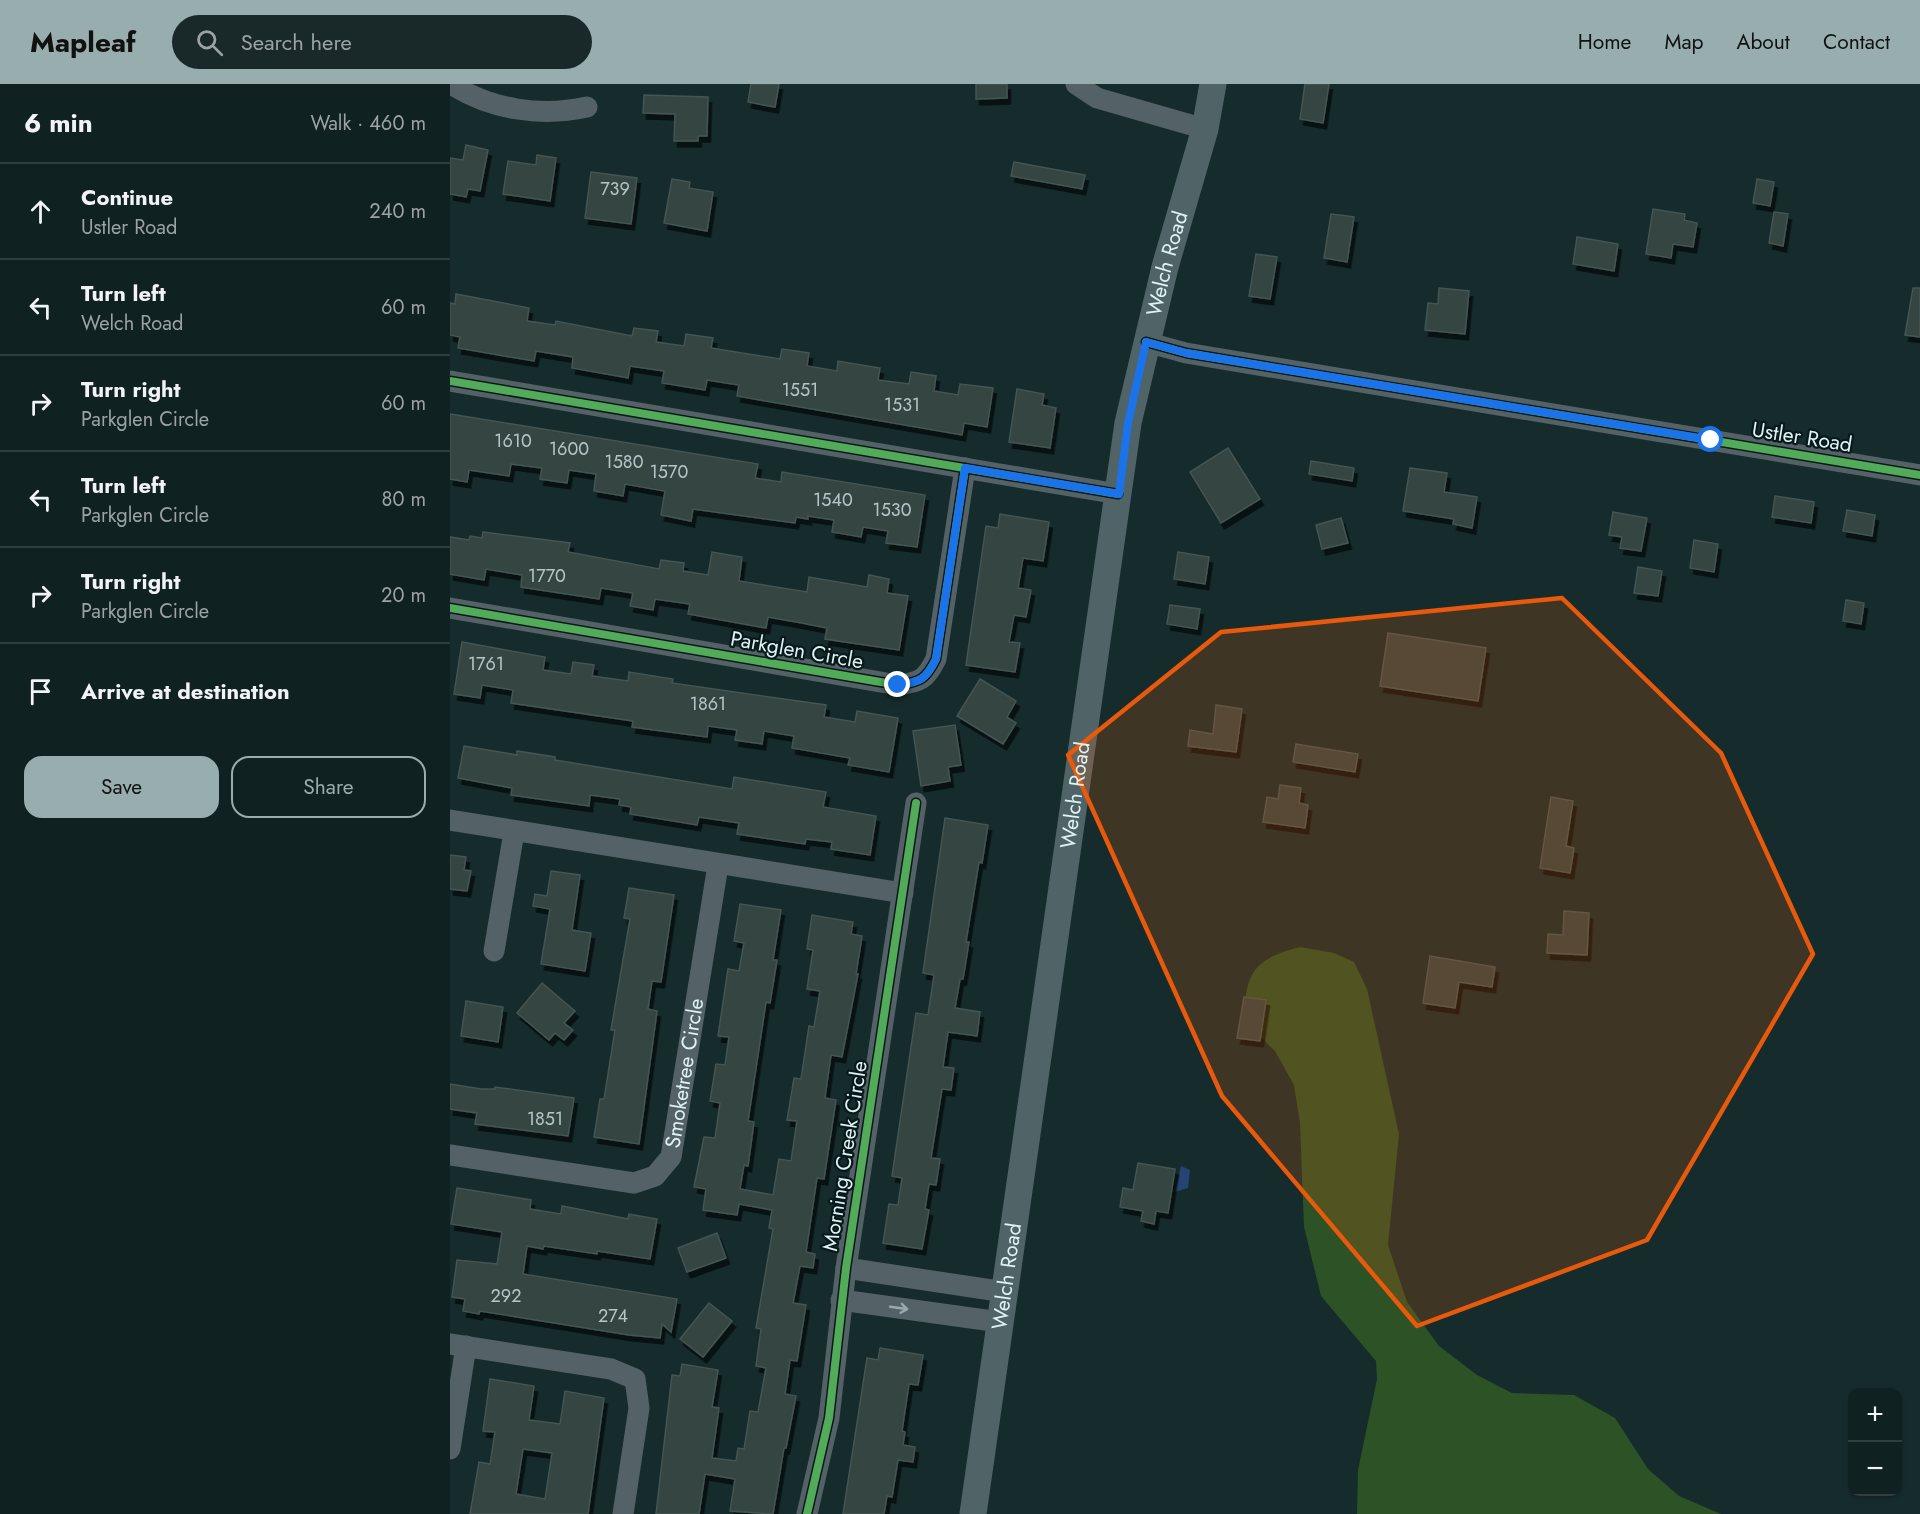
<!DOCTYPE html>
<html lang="en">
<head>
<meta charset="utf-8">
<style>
	:root { --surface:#102121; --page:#19292a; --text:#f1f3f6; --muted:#9ca3a5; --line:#303e3f; --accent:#98adae }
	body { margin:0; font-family:Jost,sans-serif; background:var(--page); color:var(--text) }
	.controls { position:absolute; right:18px; bottom:18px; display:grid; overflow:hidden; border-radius:12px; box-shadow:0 2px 4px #0004 }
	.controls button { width:54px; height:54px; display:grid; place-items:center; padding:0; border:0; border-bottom:2px solid var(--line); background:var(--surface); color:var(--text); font:30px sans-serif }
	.stop { position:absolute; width:18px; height:18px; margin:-14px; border:4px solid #1a73e8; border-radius:50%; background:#fff }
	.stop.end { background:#1a73e8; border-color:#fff; box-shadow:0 2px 6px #0008 }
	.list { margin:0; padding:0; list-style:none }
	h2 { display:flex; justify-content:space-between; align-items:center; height:78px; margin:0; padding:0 24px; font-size:26px }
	h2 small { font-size:20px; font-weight:400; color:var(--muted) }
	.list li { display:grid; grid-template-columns:39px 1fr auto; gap:18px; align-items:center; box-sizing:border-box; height:96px; padding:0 24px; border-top:2px solid var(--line) }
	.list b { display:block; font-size:22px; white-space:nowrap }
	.list p { margin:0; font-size:20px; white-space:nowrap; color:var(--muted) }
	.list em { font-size:20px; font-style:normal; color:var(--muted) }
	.actions { display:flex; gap:12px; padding:18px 24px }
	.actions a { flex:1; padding:14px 0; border:2px solid var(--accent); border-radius:18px; text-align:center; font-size:21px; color:var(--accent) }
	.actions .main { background:var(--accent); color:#111 }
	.icon { flex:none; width:33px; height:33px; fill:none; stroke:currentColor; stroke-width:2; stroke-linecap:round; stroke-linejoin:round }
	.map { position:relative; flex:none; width:1470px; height:1430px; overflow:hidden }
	header { display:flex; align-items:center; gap:36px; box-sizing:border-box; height:84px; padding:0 30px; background:var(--accent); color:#111 }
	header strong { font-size:28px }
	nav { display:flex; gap:33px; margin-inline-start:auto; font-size:21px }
	.search { width:420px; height:54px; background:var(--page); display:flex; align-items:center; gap:15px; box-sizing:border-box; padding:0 21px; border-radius:33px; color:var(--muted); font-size:22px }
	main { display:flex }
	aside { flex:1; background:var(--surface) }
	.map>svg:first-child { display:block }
</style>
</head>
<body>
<header>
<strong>Mapleaf</strong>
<div class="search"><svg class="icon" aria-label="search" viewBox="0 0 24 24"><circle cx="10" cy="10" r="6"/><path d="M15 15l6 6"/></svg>Search here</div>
<nav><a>Home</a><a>Map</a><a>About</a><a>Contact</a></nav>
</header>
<main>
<aside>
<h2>6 min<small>Walk · 460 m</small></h2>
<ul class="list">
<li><svg class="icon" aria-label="ahead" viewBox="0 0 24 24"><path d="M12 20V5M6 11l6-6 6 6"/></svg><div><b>Continue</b><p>Ustler Road</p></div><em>240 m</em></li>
<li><svg class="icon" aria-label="left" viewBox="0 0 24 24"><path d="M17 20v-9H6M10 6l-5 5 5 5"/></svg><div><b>Turn left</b><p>Welch Road</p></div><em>60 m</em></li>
<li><svg class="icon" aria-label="right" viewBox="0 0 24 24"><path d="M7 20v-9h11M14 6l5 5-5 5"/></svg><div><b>Turn right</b><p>Parkglen Circle</p></div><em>60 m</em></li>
<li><svg class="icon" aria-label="left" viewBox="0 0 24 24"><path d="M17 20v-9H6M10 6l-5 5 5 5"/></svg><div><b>Turn left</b><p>Parkglen Circle</p></div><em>80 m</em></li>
<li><svg class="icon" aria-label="right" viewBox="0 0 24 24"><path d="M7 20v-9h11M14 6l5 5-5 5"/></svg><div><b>Turn right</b><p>Parkglen Circle</p></div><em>20 m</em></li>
<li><svg class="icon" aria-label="arrive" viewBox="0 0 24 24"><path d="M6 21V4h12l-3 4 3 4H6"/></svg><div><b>Arrive at destination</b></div></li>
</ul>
<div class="actions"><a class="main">Save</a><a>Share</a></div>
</aside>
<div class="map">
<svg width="1470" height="1430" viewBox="0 0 1470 1430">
	<defs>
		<filter id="shadow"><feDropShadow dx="3.5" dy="6" stdDeviation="0" flood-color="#0009"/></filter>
	</defs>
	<rect width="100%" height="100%" fill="#162c2c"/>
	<path fill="#2c5226" d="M850 863 884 869 904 878 917 905 949 1050 938 1161 957 1218 989 1262 1027 1291 1062 1309 1124 1311 1165 1334 1198 1385 1229 1412 1271 1430H907L908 1386 927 1295 926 1277 871 1212 854 1143 850 1039 844 1001 825 967 795 937C794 890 803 875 850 863Z"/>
	<polygon fill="#254472" points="731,1082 740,1086 738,1104 725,1108"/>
	<g fill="#344442" stroke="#445552" stroke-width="1.5" fill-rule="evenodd" filter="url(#shadow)">
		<polygon points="301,0 329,0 325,23 298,18"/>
		<polygon points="526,0 557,0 557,14 526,15"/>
		<polygon points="855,0 879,0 873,39 850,35"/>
		<polygon points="194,11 258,13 257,52 248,52 248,57 224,57 225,30 193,29"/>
		<polygon points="16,61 38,66 30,107 18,105 16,113 0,110 0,74 13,76"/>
		<polygon points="87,71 106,74 100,117 53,110 58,77 86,81"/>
		<polygon points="564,78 635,91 632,105 561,92"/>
		<polygon points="141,88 187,94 181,140 135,134"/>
		<polygon points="222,95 240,98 239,104 263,108 257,147 214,139"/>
		<polygon points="1307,95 1324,98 1320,122 1303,119"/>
		<polygon points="1203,125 1235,130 1234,136 1247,139 1243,163 1223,160 1221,174 1196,170"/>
		<polygon points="1324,128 1338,130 1333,162 1319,159"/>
		<polygon points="881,130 904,133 897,178 874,174"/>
		<polygon points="1127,153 1168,160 1164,187 1123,180"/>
		<polygon points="806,170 827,173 820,215 799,212"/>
		<polygon points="989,204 1019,207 1015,250 975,246 978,219 988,220"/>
		<polygon points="1463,204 1470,204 1470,253 1455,251"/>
		<polygon points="6,210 79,224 77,237 105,241 106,237 182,252 184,244 208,247 206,258 234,262 236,250 263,254 261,264 330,275 332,265 359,269 357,282 387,287 388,277 430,284 428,296 459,300 461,288 486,292 484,307 508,311 510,300 543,304 537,343 514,339 512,351 287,312 289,301 257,296 255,306 212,299 214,287 180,282 178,294 122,284 123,273 86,267 84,277 8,264 10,253 0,251 0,219 5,220"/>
		<polygon points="567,305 594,310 592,321 606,324 600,364 559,358"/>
		<polygon points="0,330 308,380 305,394 331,398 332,388 475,411 467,463 436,459 438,447 413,443 411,453 382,448 384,436 358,432 358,435 346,433 345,439 243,425 241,437 211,431 215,407 175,400 173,412 144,407 146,390 119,386 117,399 90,395 92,384 61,380 59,392 19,386 17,398 0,395"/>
		<polygon points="778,364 810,415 771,439 740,388"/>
		<polygon points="861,377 904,384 902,397 859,390"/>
		<polygon points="960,384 997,389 994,408 1027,413 1022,444 1003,440 1004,435 953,427"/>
		<polygon points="1325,412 1364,418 1361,439 1322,433"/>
		<polygon points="1397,426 1425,431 1422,452 1393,447"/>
		<polygon points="1163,428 1197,434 1191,467 1170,464 1172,453 1159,451"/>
		<polygon points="550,430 599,438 593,477 573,474 568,504 581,506 576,533 564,531 559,558 570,559 565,588 516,581 536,442 548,444"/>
		<polygon points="891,434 898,459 872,465 866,441"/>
		<polygon points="33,448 120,459 118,468 209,485 211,476 234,479 233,487 258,491 262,468 292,473 289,497 357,508 359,493 417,503 419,491 439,495 437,509 458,512 449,566 375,555 377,544 352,539 318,533 316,544 238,530 240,520 205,515 203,526 180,522 183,509 151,504 149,515 71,503 72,491 36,485 34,496 0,490 0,453 19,456 20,452 32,454"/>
		<polygon points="1244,456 1268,460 1264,488 1240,484"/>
		<polygon points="728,468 759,473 755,500 724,495"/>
		<polygon points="1188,483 1212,487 1208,512 1184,509"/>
		<polygon points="1396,516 1414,519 1411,540 1393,537"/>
		<polygon points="720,521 750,525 747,545 717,540"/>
		<polygon points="938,549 1036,564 1028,617 930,602"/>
		<polygon points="12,558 95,573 93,586 121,590 123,578 144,581 142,592 178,597 179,588 223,595 222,599 376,621 374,633 405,638 407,627 448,634 439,688 398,681 400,674 342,664 344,652 314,647 312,660 285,656 287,646 258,642 257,653 182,643 183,637 61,619 63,606 32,601 30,614 4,610"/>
		<polygon points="530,595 566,617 557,633 566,639 553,660 507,632"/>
		<polygon points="766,621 792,625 786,668 738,662 740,646 763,650"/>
		<polygon points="505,641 511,681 498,683 500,697 471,702 463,647"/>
		<polygon points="846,660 908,670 905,688 843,678"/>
		<polygon points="14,662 67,671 67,667 105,673 105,676 282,705 284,693 376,708 373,723 426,732 420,771 381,765 382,758 356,755 355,760 287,750 289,739 249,733 247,741 180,730 181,723 169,721 170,715 140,711 139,722 61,711 62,704 8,694"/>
		<polygon points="830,701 851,704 849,719 858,721 855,744 813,738 817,713 828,715"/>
		<polygon points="1101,713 1123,717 1116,762 1124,764 1120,789 1090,784"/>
		<polygon points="495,734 538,741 532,779 529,778 516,858 519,858 513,895 510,895 505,924 530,928 527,952 498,948 493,983 504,984 501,1006 492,1005 481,1074 490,1075 486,1101 479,1100 475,1125 479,1126 472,1165 433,1159 439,1120 448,1121 452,1094 442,1092 466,929 478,931 484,891 473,889"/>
		<polygon points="0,771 16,773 14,786 21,787 17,807 0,805"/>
		<polygon points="101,787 130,791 122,846 141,849 135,887 91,880 100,825 83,822 85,810 97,812"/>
		<polygon points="179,804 224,811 211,898 202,897 198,925 207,927 189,1060 144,1053 150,1015 154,1015 165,946 161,946 180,835 174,834"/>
		<polygon points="290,820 331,826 323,876 327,876 320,919 316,918 298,1037 304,1038 298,1082 294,1081 290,1105 323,1111 329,1075 341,1077 347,1037 337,1036 344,994 351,995 359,942 364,943 370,907 357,905 363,866 357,865 362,831 403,838 401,850 412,852 406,890 408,890 392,973 381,971 377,999 375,1014 386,1016 374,1095 367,1094 356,1168 365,1170 363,1184 350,1182 343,1219 356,1221 347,1277 340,1276 335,1310 346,1312 336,1364 334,1364 323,1430 280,1427 285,1395 255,1390 249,1430 206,1430 222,1291 230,1292 232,1280 268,1286 262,1323 269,1324 262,1374 286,1377 288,1364 294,1365 300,1327 308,1328 316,1284 306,1282 311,1245 306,1244 323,1145 319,1144 322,1126 289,1120 287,1131 253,1126 256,1105 244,1103 254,1053 265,1054 270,1019 260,1017 266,980 275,981 279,953 268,952 278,885 289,887 294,859 284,857"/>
		<polygon points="1114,827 1139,829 1137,871 1097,869 1098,850 1113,851"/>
		<polygon points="980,872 1045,883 1042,903 1009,898 1005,924 973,919"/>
		<polygon points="92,899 125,927 114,939 123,946 114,956 105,949 99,956 67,929"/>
		<polygon points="794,913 816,916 810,957 787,954"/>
		<polygon points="16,917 53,923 48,958 11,952"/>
		<polygon points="0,1000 31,1005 45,1005 45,1003 124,1014 118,1052 25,1040 27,1029 0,1025"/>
		<polygon points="688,1079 725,1085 718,1129 706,1127 704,1140 691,1137 693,1127 670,1123 673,1104 683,1106"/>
		<polygon points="7,1104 81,1116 80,1125 111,1130 112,1122 178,1135 179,1130 207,1135 200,1175 147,1167 147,1170 94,1162 93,1165 77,1162 73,1190 227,1215 221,1248 212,1240 210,1254 179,1251 30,1227 29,1230 13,1227 15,1215 2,1213 7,1176 47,1180 52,1148 1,1140"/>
		<polygon points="267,1149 276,1174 237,1188 228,1164"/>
		<polygon points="259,1219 282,1237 253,1273 230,1255"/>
		<polygon points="430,1264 473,1271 468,1301 459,1300 452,1347 455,1348 453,1361 465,1363 463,1378 448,1376 442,1413 437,1412 434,1430 393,1430 417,1274 428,1276"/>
		<path d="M40 1295 84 1302 79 1336 110 1340 115 1307 154 1314 138 1430H20L29 1378 40 1380 43 1361 45 1348 33 1347ZM73 1365 102 1369 95 1415 66 1410Z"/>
	</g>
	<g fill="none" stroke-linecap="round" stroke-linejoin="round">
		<g stroke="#546267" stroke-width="21">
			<path d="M1 0C41 26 92 33 137 23"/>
			<polyline points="626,0 647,14 755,45"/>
			<polyline points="696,258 736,269 1470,391"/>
			<polyline points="0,297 668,410"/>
			<path d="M0 524 448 601C471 598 476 595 486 575L515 384"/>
			<polyline points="0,736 453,809"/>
			<polyline points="44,867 64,748"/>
			<path id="s1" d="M0 1071 184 1099 205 1092 221 1073 268 781"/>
			<polyline points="396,1184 555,1208"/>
			<polyline points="391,1216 550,1238"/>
			<polyline points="0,1260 161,1285 185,1295 189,1324 173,1430"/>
			<polyline points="0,1365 16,1262"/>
			<polyline points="357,1430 379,1334 396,1184 466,719"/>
		</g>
		<path stroke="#506367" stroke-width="27" id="s2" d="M523 1430 678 339 715 183 755 45 763 0"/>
		<defs>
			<g id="cycleway">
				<polyline points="696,258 736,269 1470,391"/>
				<polyline points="0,297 668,410"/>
				<path d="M0 524 448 601C471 598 476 595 486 575L515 384"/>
				<polyline points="357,1430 379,1334 396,1184 466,719"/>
			</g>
		</defs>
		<use href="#cycleway" stroke="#09191a" stroke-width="11"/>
		<use href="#cycleway" stroke="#51ab58" stroke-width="8"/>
	</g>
	<defs><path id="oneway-shaft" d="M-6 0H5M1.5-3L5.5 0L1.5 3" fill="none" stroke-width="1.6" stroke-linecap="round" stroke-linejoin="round" transform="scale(1.5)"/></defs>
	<use stroke="#99aaae" href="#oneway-shaft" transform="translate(449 1224) rotate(8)"/>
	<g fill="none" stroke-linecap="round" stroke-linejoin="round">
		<path stroke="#1a73e8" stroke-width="8" d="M448 601C471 598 476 595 486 575L515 384 669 410 678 339 696 258 736 269 1261 356"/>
	</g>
	<path fill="#e8590c" fill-opacity="0.2" stroke="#e8590c" stroke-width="4.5" stroke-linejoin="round" d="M1112 514 1271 669 1363 870 1197 1156 967 1242 772 1012 618 671 771 548Z"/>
	<g text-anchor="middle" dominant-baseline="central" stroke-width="4.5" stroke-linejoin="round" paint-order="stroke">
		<g font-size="18" fill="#b4c7c8">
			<text x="165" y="105">739</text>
			<text x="350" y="306">1551</text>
			<text x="452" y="321">1531</text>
			<text x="63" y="357">1610</text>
			<text x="119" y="365">1600</text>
			<text x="174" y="378">1580</text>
			<text x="219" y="388">1570</text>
			<text x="383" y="416">1540</text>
			<text x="442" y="426">1530</text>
			<text x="97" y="492">1770</text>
			<text x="36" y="580">1761</text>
			<text x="258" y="620">1861</text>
			<text x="95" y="1035">1851</text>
			<text x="56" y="1212">292</text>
			<text x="163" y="1232">274</text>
		</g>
		<g font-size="21" fill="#def3f4" stroke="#09191a">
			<text stroke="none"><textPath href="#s2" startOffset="1266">Welch Road</textPath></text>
			<text transform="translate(1352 353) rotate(9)">Ustler Road</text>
			<text transform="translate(347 566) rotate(10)">Parkglen Circle</text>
			<text stroke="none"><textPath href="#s2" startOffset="726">Welch Road</textPath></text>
			<text stroke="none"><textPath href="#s1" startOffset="318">Smoketree Circle</textPath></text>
			<text transform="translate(395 1072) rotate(-81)">Morning Creek Circle</text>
			<text stroke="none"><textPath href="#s2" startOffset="240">Welch Road</textPath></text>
		</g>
	</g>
</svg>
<div class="controls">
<button>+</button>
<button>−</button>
</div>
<div class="stop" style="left:1261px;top:356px"></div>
<div class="stop end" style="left:448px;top:601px"></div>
</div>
</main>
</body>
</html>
